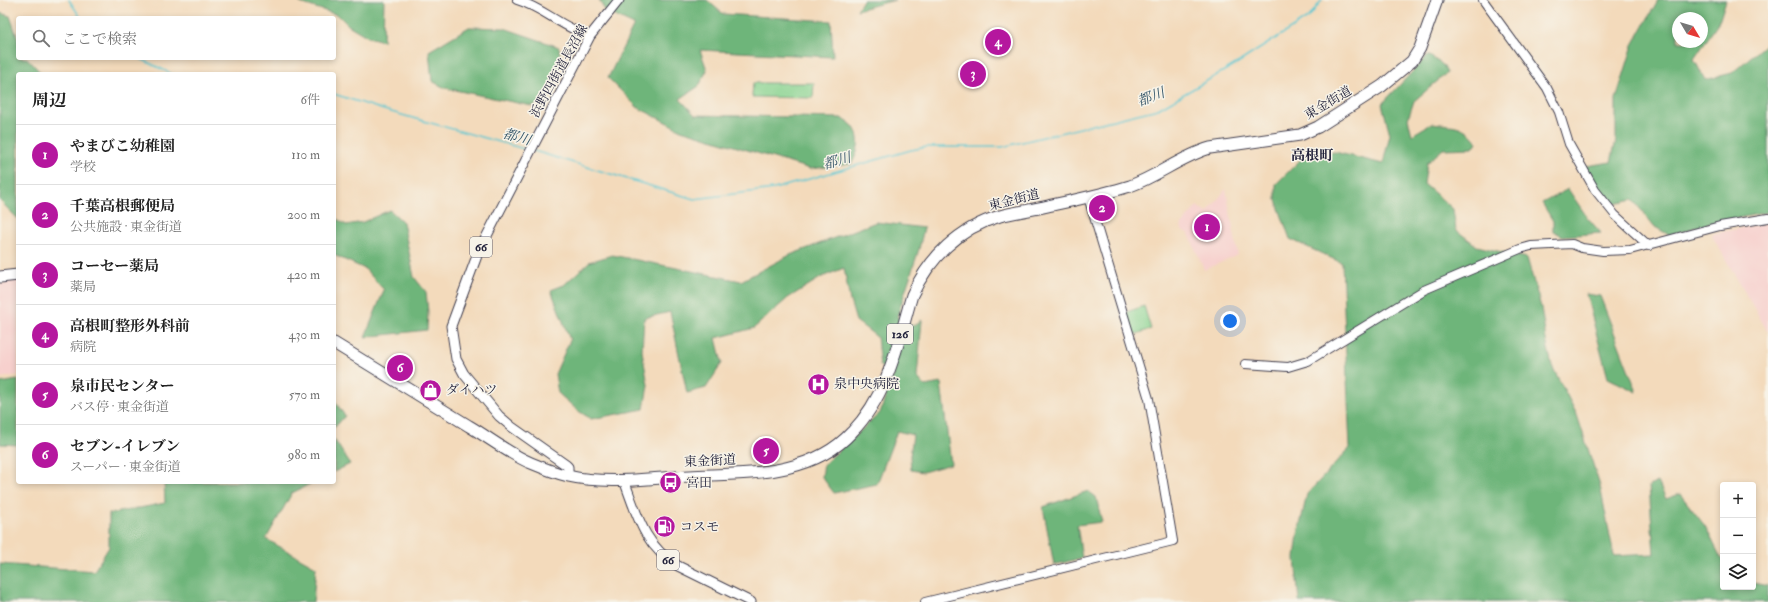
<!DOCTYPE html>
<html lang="ja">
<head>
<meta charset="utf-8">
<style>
	:root { --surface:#fff; --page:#f6f6f6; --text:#222; --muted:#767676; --line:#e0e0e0; --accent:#b5179e }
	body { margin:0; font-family:"IM FELL Double Pica","Noto Serif JP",serif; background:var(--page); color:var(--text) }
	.controls { position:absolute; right:12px; bottom:12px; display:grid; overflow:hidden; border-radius:4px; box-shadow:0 2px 6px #0003 }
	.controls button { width:36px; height:36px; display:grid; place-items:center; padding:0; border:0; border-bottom:1px solid var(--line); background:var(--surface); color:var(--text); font:20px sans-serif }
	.compass { position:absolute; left:1672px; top:12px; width:36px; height:36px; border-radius:50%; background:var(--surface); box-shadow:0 2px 6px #0003; rotate:128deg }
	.you { position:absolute; left:1230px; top:321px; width:14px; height:14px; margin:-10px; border:3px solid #fff; border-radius:50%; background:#1a73e8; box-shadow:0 0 0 6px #1a73e833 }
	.badge { display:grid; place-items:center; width:26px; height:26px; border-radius:50%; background:var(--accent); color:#fff; font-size:13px; font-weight:700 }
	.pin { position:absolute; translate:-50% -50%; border:2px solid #fff; box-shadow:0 1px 4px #0006 }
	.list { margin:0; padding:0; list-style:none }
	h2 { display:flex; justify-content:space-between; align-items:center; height:52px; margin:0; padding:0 16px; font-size:17px }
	h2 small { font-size:13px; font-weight:400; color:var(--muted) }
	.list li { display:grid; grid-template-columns:26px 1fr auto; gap:12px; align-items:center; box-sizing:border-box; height:60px; padding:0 16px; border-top:1px solid var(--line) }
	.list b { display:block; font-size:15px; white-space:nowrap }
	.list p { margin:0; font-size:13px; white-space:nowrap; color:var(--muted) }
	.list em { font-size:13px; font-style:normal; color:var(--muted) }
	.icon { flex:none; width:22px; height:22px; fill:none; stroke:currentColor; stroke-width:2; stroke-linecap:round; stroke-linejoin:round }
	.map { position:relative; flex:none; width:1768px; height:602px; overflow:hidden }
	.search { position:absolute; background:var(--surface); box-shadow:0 2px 6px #0003; left:16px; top:16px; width:320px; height:44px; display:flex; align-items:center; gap:10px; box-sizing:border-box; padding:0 14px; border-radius:4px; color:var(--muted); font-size:15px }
	.panel { position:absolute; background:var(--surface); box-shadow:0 2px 6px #0003; left:16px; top:72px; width:320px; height:412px; border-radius:4px }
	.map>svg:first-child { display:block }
</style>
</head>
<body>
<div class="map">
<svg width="1768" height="602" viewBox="0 0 1768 602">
	<rect width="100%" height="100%" fill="#f7f3e8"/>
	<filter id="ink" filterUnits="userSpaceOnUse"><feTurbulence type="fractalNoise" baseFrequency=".025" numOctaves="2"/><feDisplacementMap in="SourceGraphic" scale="8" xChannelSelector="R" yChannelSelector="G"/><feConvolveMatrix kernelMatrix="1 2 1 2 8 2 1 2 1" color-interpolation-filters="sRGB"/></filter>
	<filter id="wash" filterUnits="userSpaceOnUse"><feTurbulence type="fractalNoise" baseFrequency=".012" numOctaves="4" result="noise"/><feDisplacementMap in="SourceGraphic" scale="16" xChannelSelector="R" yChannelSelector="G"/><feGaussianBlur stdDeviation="0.9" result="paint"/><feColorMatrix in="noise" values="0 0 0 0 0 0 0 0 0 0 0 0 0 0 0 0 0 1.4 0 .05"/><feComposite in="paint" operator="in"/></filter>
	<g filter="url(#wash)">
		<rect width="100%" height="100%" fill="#f3dabb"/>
		<g fill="#f7d0cd">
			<polygon points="1226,189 1238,255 1204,270 1189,234 1182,230 1181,225 1197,206 1207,213"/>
			<polygon points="1768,223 1768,332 1711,234"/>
			<polygon points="18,280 18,375 0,378 0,284"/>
		</g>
		<g fill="#88d390" stroke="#557a66">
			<polygon points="753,83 814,83 813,98 752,97"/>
			<polygon points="1144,306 1151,329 1131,336 1124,313"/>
		</g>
		<g fill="#6eb57a" stroke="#486c5a" fill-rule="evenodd">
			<polygon points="298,0 384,0 383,41 368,37 348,25 338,15 300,3"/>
			<path d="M599 0H707L723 14 831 21 833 57 700 50 707 70 699 86 680 99 695 115 841 118C844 120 849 122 852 125 862 136 859 153 851 164L810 169 681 130 637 107 608 78 634 25 606 12Z"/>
			<polygon points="863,0 895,0 857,10"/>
			<path d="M1658 0H1726L1719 22 1694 59 1705 80 1732 73 1768 42V212L1705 225 1669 235 1655 227 1633 200 1614 204 1586 174V166L1611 162 1616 140V99L1633 45ZM1678 18H1702V42H1678Z"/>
			<polygon points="0,13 10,16 18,39 18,58 27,58 42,74 18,74 18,219 0,201"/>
			<polygon points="469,27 504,28 559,47 561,64 543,102 532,106 445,88 432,81 429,51"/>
			<path d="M1428 55 1443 65 1447 73 1414 101 1408 119 1412 135 1432 123C1454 126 1463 123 1477 142L1473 148 1443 149 1427 163 1424 184 1453 209 1456 230 1477 246 1527 258 1541 307 1546 340 1552 366 1577 415 1600 486 1614 556 1654 554 1649 486 1658 482 1666 499 1680 494 1705 526 1723 562V587H1753V583L1768 586V602H1299L1295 558 1298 534 1307 494 1350 448 1342 263 1290 239 1276 200V184L1304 156 1335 152 1383 164 1390 134 1382 104Z"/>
			<polygon points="1568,189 1587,217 1601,233 1563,236 1553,231 1553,221 1542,203"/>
			<polygon points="390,210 403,222 414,277 426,292 428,312 427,330 365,337 384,290 365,269 334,255 334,217 346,225 363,222"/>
			<polygon points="876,222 924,228 919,249 897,317 913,326 922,320 917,377 925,386 941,383 951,464 923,472 911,470 910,456 913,435 897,431 877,484 834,493 822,477 824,464 880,413 893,375 880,366 877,337 856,321 850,301 844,268 822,277 788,298 754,328 716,338 722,363 706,388 687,393 670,312 644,318 642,351 648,385 644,409 591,419 577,410 558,393 555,374 570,340 551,290 564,285 589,262 612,255 741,281 790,255"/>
			<polygon points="1586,294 1600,296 1637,392 1608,378"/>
			<polygon points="18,380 18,445 0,444 0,383"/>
			<polygon points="334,400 345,416 334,428"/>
			<polygon points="334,439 350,464 334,472"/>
			<polygon points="164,482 314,482 292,493 266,539 316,567 313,602 0,602 0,564 94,571 109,547 109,514 165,503"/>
			<polygon points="1088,491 1096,497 1102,522 1077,525 1082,558 1054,565 1043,507"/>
		</g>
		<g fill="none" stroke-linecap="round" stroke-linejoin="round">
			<g stroke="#5bc7d2" stroke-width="1.5">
				<polyline points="69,0 81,18"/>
				<polyline points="139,58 172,74"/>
				<polyline points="334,94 384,110 528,150"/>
				<polyline points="534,151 694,199 774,189 911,150 927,147 1002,147 1158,109 1236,64 1309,17 1322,0"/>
			</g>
		</g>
	</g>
	<g filter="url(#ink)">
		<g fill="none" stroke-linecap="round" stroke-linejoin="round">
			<defs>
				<g id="secondary">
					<path d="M517 0C544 8 564 29 590 36"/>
					<polyline points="1483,0 1547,88 1559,112 1569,144 1595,190 1615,215 1649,246"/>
					<polyline points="1245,364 1288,367 1308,361 1424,290 1520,249 1531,246 1572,244 1582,248 1603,251 1630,250 1720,226 1768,218"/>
					<polyline points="925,602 1173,541 1149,399 1088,197"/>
				</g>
				<g id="primary">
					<polyline points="568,476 568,467 566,465 512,427 499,416 464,374 456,359 451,326 478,253 495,220 590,36 619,0"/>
					<path d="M624 480C637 515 644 546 678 566L751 602"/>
				</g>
				<g id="highway">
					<polyline points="0,277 18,275"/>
					<path d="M334 343C379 371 424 398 469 426 488 437 511 455 531 463 543 468 555 473 568 476 607 485 651 478 690 476 746 473 811 477 852 432 888 395 898 343 912 295 929 258 959 228 1000 216 1015 212 1032 210 1048 206 1075 200 1104 194 1130 186 1158 176 1182 156 1210 148L1300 135 1318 127 1382 86 1412 61 1420 48 1437 0"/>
				</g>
			</defs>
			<use href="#secondary" stroke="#413e4e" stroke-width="10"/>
			<use href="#primary" stroke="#413e4e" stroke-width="11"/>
			<use href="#highway" stroke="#413e4e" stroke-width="13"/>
			<use href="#secondary" stroke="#fff" stroke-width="8"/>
			<use href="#primary" stroke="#fff" stroke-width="9"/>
			<use href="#highway" stroke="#fff" stroke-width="11"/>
		</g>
	</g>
	<defs>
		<symbol id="hospital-disc" viewBox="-11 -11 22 22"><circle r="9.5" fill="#b5179e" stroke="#f7f3e8"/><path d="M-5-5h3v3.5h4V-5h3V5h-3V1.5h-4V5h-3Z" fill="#fff"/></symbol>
		<symbol id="shop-disc" viewBox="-11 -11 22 22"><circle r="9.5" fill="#b5179e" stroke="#f7f3e8"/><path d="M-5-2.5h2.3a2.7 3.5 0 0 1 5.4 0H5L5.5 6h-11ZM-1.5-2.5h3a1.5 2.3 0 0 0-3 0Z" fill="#fff"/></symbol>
		<symbol id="bus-disc" viewBox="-11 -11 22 22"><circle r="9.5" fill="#b5179e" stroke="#f7f3e8"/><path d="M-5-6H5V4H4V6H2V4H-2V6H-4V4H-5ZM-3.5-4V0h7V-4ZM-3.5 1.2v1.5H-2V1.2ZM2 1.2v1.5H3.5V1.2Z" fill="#fff"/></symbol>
		<symbol id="fuel-disc" viewBox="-11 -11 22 22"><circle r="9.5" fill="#b5179e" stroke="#f7f3e8"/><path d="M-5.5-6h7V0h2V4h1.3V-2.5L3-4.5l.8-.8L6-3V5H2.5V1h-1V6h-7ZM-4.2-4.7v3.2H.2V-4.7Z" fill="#fff"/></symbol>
	</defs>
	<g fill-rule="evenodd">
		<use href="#hospital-disc" x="806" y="372" width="25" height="25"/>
		<use href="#shop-disc" x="418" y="378" width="25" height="25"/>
		<use href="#bus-disc" x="658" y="470" width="25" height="25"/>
		<use href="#fuel-disc" x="652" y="514" width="25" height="25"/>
	</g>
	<g text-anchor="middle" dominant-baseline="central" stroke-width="3" stroke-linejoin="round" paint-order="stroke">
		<g fill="#f7f3e8" stroke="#62616f" stroke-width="1">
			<rect x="470" y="237" width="22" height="20" rx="3"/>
			<rect x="887" y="324" width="26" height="20" rx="3"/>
			<rect x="657" y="550" width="22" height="20" rx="3"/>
		</g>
		<g font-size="12" font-weight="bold" fill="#22223b">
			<text x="481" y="247">66</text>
			<text x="900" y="334">126</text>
			<text x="668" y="560">66</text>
		</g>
		<g font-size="13" fill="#22223b" stroke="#f7f3e8">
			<text transform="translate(559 71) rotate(-61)">浜野四街道長沼線</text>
			<text transform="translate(1328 103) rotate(-31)">東金街道</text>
			<text transform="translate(1014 200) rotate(-14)">東金街道</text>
			<text transform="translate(710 461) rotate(-3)">東金街道</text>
		</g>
		<g font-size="13" fill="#22223b" stroke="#f7f3e8" text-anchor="start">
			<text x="834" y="384">泉中央病院</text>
			<text x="446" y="390">ダイハツ</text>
			<text x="686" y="483">宮田</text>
			<text x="680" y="527">コスモ</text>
		</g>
		<g font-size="14" font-style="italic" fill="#335468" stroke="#f7f3e8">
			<text transform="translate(1151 97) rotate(-21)">都川</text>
			<text transform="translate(517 137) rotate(16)">都川</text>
			<text transform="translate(837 161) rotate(-16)">都川</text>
		</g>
		<g font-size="14" font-weight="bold" fill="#22223b" stroke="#f7f3e8">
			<text x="1312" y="155">高根町</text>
		</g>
	</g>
</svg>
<div class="controls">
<button>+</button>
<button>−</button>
<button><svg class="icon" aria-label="layers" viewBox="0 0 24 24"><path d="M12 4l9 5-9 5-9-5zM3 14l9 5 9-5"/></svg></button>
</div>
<svg class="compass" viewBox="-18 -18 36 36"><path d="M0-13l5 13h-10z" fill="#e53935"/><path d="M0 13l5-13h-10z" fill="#767676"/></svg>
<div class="you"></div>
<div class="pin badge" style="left:1207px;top:227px">1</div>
<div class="pin badge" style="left:1102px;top:208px">2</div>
<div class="pin badge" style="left:973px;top:74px">3</div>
<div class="pin badge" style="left:998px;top:42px">4</div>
<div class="pin badge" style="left:766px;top:451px">5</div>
<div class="pin badge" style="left:400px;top:368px">6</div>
<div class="search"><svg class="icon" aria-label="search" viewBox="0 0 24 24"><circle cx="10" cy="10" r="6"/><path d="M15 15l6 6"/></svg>ここで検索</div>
<section class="panel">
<h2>周辺<small>6件</small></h2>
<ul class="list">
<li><span class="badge">1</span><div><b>やまびこ幼稚園</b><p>学校</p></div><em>110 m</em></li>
<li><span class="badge">2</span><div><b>千葉高根郵便局</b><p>公共施設 · 東金街道</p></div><em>200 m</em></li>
<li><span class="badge">3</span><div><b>コーセー薬局</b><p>薬局</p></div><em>420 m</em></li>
<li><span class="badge">4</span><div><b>高根町整形外科前</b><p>病院</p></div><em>430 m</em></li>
<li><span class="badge">5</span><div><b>泉市民センター</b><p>バス停 · 東金街道</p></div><em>570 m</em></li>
<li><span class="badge">6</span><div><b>セブン-イレブン</b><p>スーパー · 東金街道</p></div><em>980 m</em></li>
</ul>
</section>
</div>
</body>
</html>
